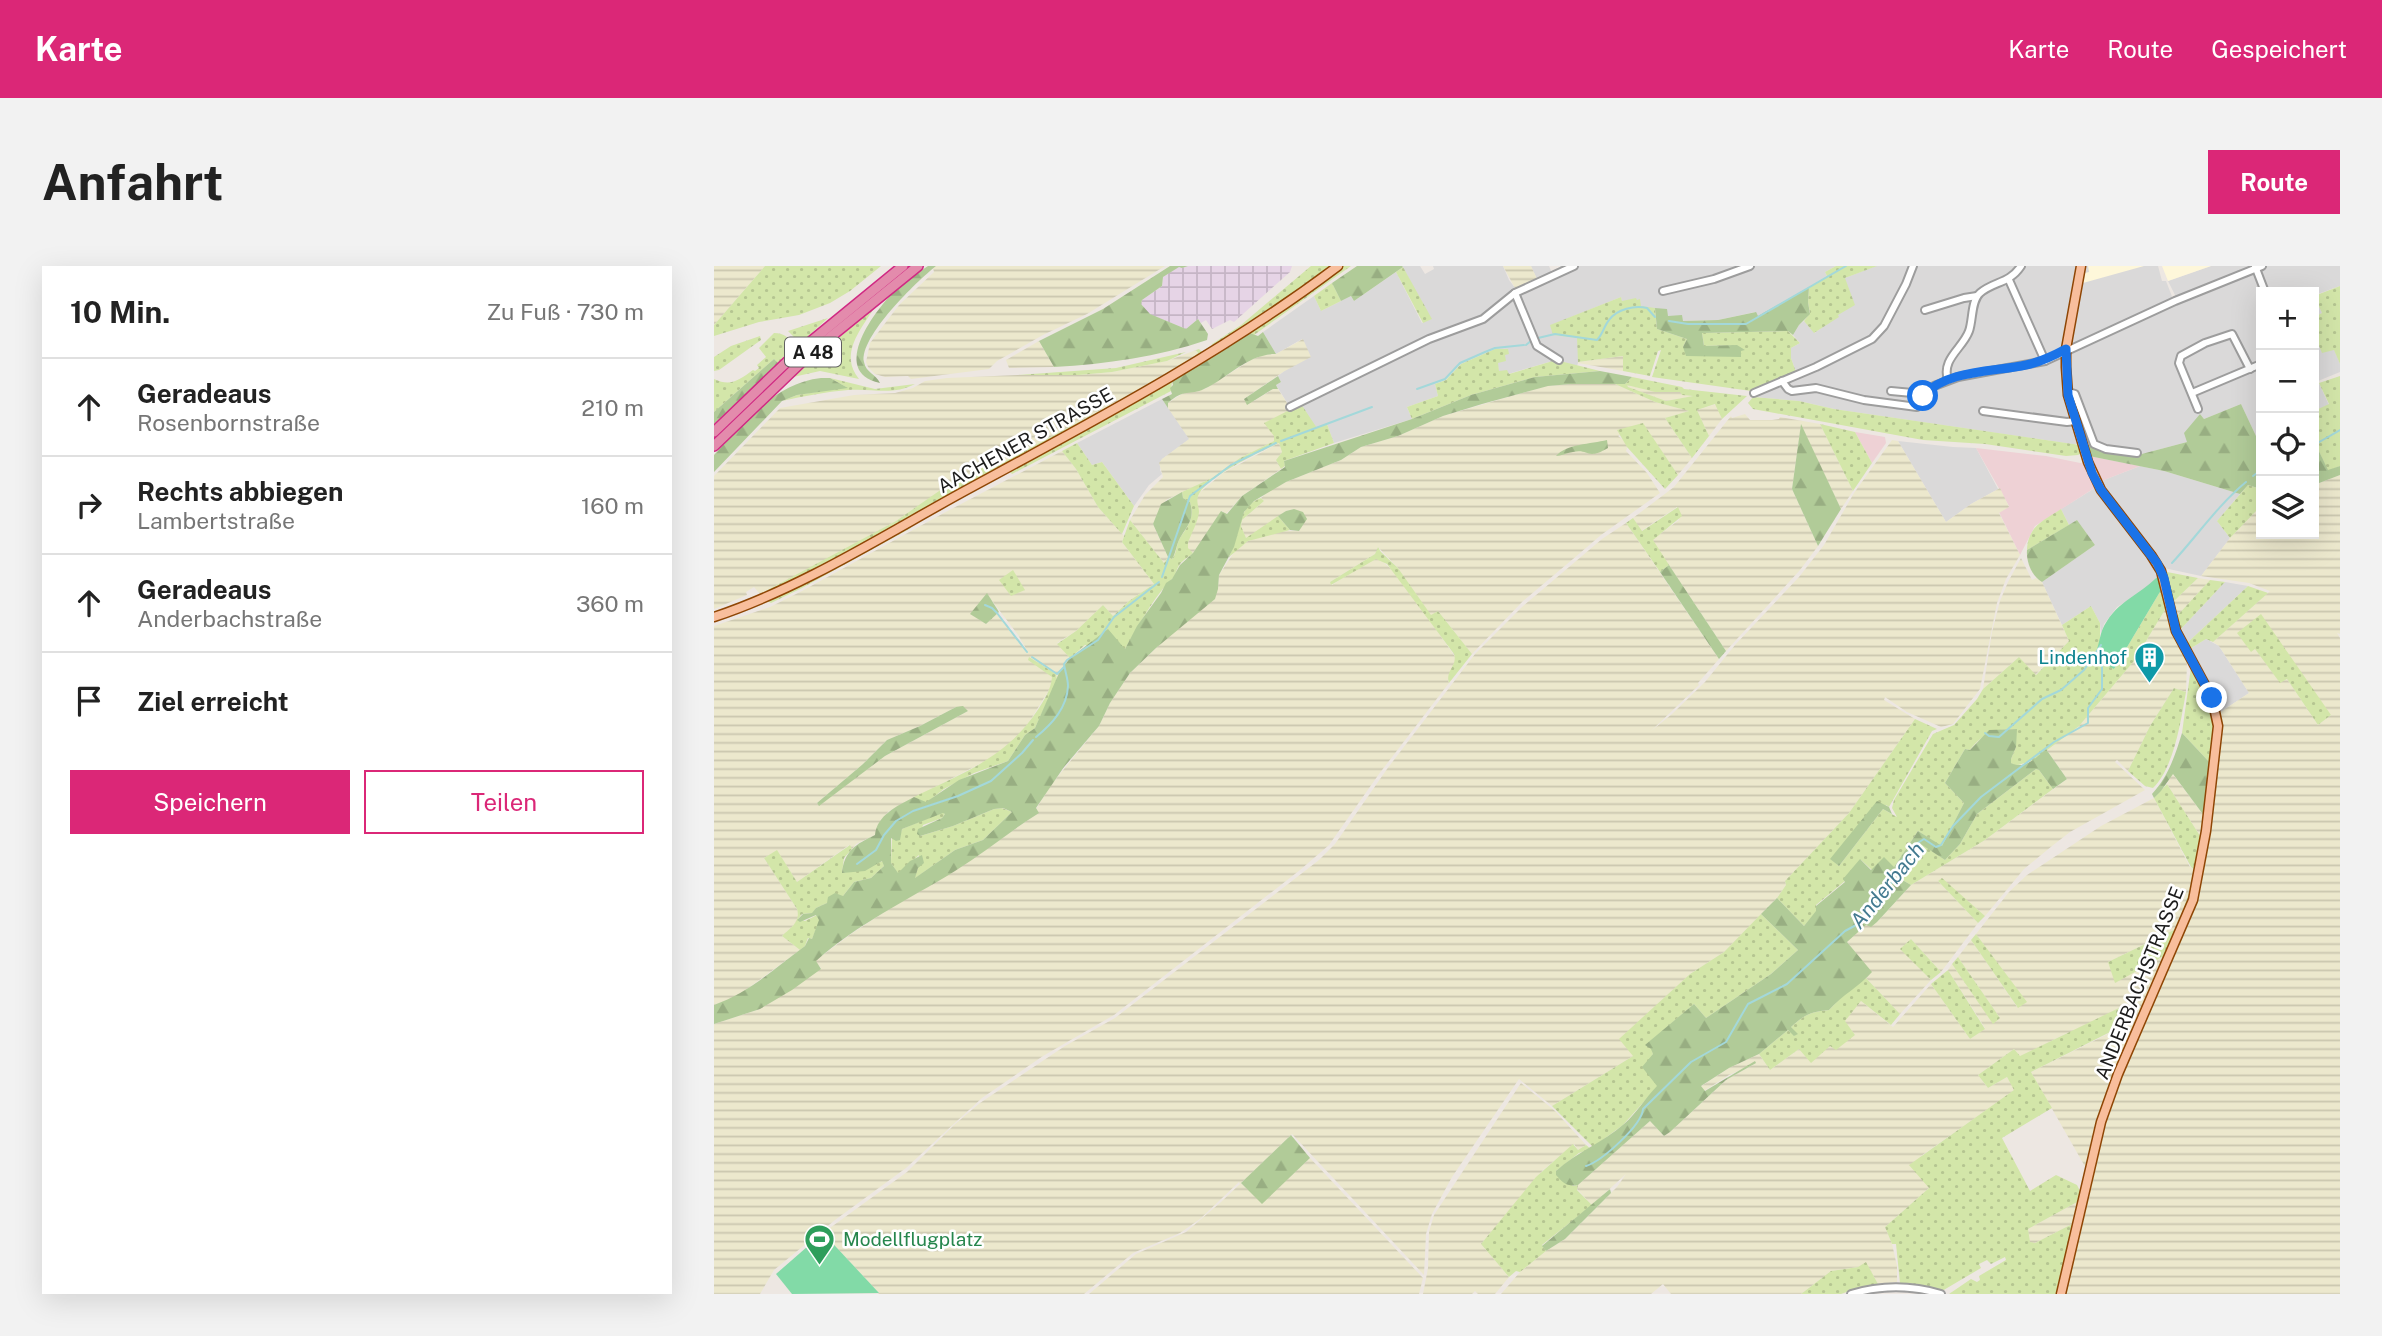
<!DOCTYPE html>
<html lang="de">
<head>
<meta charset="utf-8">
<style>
	:root { --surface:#fff; --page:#f2f2f2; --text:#222; --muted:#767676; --line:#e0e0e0; --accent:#db2777 }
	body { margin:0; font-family:"Public Sans",sans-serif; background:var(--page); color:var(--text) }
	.controls { position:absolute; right:21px; top:21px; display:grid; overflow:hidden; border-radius:0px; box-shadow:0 7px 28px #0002 }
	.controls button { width:63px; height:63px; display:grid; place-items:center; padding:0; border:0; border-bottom:2px solid var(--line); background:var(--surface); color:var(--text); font:35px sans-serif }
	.stop { position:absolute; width:21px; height:21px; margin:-16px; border:5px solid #1a73e8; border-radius:50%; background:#fff }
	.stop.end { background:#1a73e8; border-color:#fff; box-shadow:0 2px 7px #0008 }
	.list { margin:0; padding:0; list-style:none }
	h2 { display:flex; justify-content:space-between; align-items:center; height:91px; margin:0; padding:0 28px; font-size:30px }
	h2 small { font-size:23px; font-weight:400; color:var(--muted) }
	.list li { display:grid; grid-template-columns:46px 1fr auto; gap:21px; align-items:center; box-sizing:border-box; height:98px; padding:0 28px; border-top:2px solid var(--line) }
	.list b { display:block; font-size:26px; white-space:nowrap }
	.list p { margin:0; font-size:23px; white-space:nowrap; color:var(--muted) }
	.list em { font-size:23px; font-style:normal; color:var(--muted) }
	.actions { display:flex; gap:14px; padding:21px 28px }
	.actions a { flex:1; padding:16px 0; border:2px solid var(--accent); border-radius:0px; text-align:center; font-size:24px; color:var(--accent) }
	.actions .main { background:var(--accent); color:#fff }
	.icon { flex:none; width:38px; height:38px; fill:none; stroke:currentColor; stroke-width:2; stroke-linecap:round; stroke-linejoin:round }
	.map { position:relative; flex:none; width:1626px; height:1028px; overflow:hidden; border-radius:0px }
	header { display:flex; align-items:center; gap:42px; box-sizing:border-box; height:98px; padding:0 35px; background:var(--accent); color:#fff }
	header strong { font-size:33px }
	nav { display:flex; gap:38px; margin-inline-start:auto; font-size:24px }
	.intro { display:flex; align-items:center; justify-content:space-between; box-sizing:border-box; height:168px; padding:0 42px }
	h1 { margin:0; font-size:49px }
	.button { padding:18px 32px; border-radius:0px; background:var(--accent); color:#fff; font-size:24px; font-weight:700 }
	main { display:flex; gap:42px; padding:0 42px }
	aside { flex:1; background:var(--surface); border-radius:0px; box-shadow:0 7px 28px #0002 }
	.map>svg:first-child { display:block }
</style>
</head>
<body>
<header>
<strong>Karte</strong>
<nav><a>Karte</a><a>Route</a><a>Gespeichert</a></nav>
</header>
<div class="intro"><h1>Anfahrt</h1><a class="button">Route</a></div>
<main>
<aside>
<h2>10 Min.<small>Zu Fuß · 730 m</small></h2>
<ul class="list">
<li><svg class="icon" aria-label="ahead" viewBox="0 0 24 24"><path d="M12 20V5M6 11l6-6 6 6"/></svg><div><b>Geradeaus</b><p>Rosenbornstraße</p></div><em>210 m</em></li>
<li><svg class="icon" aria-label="right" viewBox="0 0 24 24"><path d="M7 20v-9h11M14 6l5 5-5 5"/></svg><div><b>Rechts abbiegen</b><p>Lambertstraße</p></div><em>160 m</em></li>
<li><svg class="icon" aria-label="ahead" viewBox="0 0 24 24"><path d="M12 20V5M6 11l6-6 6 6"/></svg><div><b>Geradeaus</b><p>Anderbachstraße</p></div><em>360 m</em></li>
<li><svg class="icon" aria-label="arrive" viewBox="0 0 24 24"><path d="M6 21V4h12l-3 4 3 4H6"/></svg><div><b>Ziel erreicht</b></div></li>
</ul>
<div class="actions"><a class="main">Speichern</a><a>Teilen</a></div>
</aside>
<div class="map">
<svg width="1626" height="1028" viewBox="0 0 1626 1028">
	<defs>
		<pattern id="industrial-grid" width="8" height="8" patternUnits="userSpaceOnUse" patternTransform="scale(1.75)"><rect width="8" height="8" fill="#e6d4e6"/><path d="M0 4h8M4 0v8" fill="none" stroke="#c5b5c5"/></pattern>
		<pattern id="farmland-rules" width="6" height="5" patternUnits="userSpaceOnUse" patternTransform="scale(1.75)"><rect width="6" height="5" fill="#ece8cd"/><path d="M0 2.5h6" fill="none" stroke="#cac6af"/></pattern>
		<pattern id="grass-dots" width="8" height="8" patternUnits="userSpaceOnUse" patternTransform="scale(1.75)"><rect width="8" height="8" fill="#d3e6a9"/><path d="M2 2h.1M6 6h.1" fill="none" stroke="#b5c591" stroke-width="1.8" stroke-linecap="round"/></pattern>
		<pattern id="forest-firs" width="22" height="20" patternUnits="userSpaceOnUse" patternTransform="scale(1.75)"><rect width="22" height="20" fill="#b1cb98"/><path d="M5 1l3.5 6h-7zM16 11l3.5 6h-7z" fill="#98ae82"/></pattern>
	</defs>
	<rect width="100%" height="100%" fill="#ede7e2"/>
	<g fill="#dad9d9">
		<polygon points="688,0 706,0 711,8 720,3 719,0 789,0 795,14 802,23 823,13 817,0 835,0 838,7 847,3 846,0 1122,0 1111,6 1113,10 1043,51 1041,46 1004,54 969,55 926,40 923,34 908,36 907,31 837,59 840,69 863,72 866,91 863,100 842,94 794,108 785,106 781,83 747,98 731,114 721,118 724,130 693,141 698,153 620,177 613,158 603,162 577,143 562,119 567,116 564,110 569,106 588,73 562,88 549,66 600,30 607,45 637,30 640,35 682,6 708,57 717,53"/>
		<polygon points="1162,0 1444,0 1448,15 1452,15 1459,33 1462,31 1454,15 1497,0 1626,0 1626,20 1601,29 1608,47 1600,51 1600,26 1547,26 1547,168 1542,170 1527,138 1490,153 1486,148 1473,176 1424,189 1374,178 1358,178 1120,143 1085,135 1039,131 1084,111 1077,92 1077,82 1086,77 1079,69 1085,59 1090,55 1101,67 1123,49 1131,12"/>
		<polygon points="1600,73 1620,83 1626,98 1626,106 1604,115 1615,139 1600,145"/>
		<polygon points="448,133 476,173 448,193 446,204 448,208 435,219 420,240 388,196 378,199 363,177"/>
		<polygon points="1184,175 1239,181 1262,182 1284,223 1257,238 1232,256"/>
		<polygon points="1426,200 1450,205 1526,228 1503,255 1516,272 1487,310 1450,302 1446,305 1446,308 1435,321 1403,341 1390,358 1387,368 1386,357 1377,340 1348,359 1328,316 1381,279 1363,254 1355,259 1347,243 1381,222 1385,216"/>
		<polygon points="1511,316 1534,320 1471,379 1465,365"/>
		<polygon points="1492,373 1505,380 1535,427 1505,447 1474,384"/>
	</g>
	<g fill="#eed1d5">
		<polygon points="1141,166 1171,171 1172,177 1158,197"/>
		<polygon points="1262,182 1332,190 1371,198 1382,221 1321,260 1306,289 1285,246 1295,240"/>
		<polygon points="1375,190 1426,200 1385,216"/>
	</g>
	<polygon fill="url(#industrial-grid)" points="465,0 468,2 474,0 578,0 576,6 520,56 516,54 498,63 492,54 487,57 484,53 472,63 435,48 427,38 428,34 448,20 449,11"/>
	<g fill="#fef7da">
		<polygon points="1374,0 1430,0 1369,17 1371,7 1375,6"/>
		<polygon points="1448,0 1497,0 1454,15"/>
	</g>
	<g fill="url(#farmland-rules)" fill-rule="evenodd">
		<polygon points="0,0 51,0 0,59"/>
		<polygon points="222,0 451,0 373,48 329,69 283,95 275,103 197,113 194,110 171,111 161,108 154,101 152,96 156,77 185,39 220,6 219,2"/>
		<polygon points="789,0 817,0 823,13 802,24"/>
		<polygon points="589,73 597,91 569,106 530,133 540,135 559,123 564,123 577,143 560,170 560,175 526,192 498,212 452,234 439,258 454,291 450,297 416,254 431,229 449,211 445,197 448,193 475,173 454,142 454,137 471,126 491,123 537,94 549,89 562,88"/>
		<polygon points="325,75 340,101 295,102 292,94"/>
		<polygon points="482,84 484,84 483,89 450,110 290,196 222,228 182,255 117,291 46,328 40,321 32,326 33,329 0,343 0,210 66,142 140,129 181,127 199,122 211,115 233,112 304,109 365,109 398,106 453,95"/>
		<polygon points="909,90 909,105 864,97 864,96"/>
		<polygon points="857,118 901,118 941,136 976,145 951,152 978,192 964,209 929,158 904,170 911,175 914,179 912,185 933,207 946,227 887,269 859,293 809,335 758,388 724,345 717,350 684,302 664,281 661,288 616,316 618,319 654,296 663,292 668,295 683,308 742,392 734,414 735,417 665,508 615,579 586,604 400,749 329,790 268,832 192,902 121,954 60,1004 46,1028 0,1028 0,758 46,743 107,702 101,695 137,668 172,645 242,604 324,547 322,543 337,519 385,460 396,437 416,407 504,323 505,309 523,282 534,275 563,265 586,265 580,243 572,245 532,273 527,260 528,254 550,235 547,232 555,225 572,216 627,194 647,181 684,170 729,150 808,127 833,120"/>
		<polygon points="913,118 933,124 967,126 968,129 980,130 952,135 913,121"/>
		<polygon points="1002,138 1008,153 995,170 983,144"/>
		<polygon points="1031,148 1036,154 1058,154 1065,153 1066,151 1106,158 1139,225 1127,243 1087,160 1078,223 1104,280 1086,304 1012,385 938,274 965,254 963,241 927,265 919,252 960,221 1017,150 1018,152"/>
		<polygon points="1178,174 1184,175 1232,256 1257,238 1286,222 1295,241 1285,247 1306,289 1292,313 1283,337 1266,423 1239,458 1227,461 1193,446 1171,431 1170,434 1201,453 1135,547 1071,615 1072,619 1063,632 1010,686 976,708 927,754 919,790 838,840 805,813 738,911 718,948 712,968 710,1009 578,868 527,917 548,937 596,892 709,1012 705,1028 375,1028 422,988 472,966 507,936 526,918 525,916 486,953 466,967 419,987 370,1028 164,1028 165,1027 109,967 193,906 240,859 266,837 351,780 401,752 605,594 621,578 673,503 761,388 808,341 888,273 912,257 1005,393 984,417 985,419 937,465 958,448 991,416 1021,379 1085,311 1110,279 1140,227"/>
		<polygon points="565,177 568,186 562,194 567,203 528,230 512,248 508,245 479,287 476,286 474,282 474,277 484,228 509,207"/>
		<path d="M348 185 362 203 384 241 410 270 408 276 440 318 415 335 399 350 389 339 362 365 343 377 356 392 343 414 342 408 315 392 338 410V419L314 458 303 471 281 490 175 545 167 554 161 569 142 578 138 583 135 579 83 616 63 585 50 592 83 643 85 648 82 657 68 670 86 684 21 732 0 739V360L56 341 88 325 228 248ZM273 328 304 369 314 386 283 347 272 358 257 348ZM242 441 254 445 171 490 105 539 103 537 149 498 173 474 206 460Z"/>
		<path d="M1626 209V368L1623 367 1626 372V1028H1349L1386 866 1406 810 1485 623 1495 559 1505 447 1535 427 1505 380 1499 376 1556 325 1535 317 1487 310 1516 272 1547 240V268H1600V219ZM1541 383 1617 449 1604 459 1573 413 1566 416Z"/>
		<polygon points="1307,292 1318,314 1322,312 1328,316 1355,375 1321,409 1305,391 1269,423 1278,366 1286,335 1294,316"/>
		<polygon points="1484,312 1496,314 1461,352 1458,337"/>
		<polygon points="1452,342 1473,396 1472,426 1460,422 1436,460 1414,505 1403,494 1401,496 1431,524 1356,566 1338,580 1310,603 1271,650 1228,613 1224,615 1264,657 1227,706 1197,673 1187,683 1217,714 1186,748 1152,712 1157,706 1133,676 1152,658 1163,656 1197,619 1271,574 1353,513 1332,483 1365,460 1420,395"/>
		<polygon points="1458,507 1491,551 1488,573 1453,518"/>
		<polygon points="1440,532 1476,601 1481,604 1476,624 1462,663 1394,696 1451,692 1373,904 1317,806 1410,760 1353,767 1306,791 1300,783 1264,809 1274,822 1293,811 1301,824 1207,890 1215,922 1171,961 1178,978 1183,1000 1183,1016 1164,1018 1152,997 1144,1001 1117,1005 1087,1028 957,1028 949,1018 937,1028 787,1028 806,1006 832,985 851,973 903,921 912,908 878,939 863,923 864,919 902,885 936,855 950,870 956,866 1012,814 1042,797 1015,809 990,825 986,821 1015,802 1045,788 1056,804 1085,783 1117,780 1141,769 1130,755 1147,735 1179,761 1217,718 1256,773 1271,762 1234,704 1238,698 1279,757 1286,752 1244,691 1257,674 1303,741 1312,736 1262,668 1295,626 1313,609 1387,560"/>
		<polygon points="807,817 841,845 872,879 864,884 860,878 829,904 767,978 795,1011 781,1028 764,1028 761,1025 758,1028 709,1028 714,1002 715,966 720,949"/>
		<polygon points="1365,935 1360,957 1321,977 1315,977 1314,963"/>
	</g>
	<g fill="url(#grass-dots)" fill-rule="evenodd">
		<polygon points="51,0 167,0 136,25 116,37 85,49 45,56 0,70 0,59"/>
		<polygon points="597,0 619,0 591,21 497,82 498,78 527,59"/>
		<polygon points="629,0 637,0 540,69 536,67"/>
		<polygon points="1122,0 1163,0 1131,12 1141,39 1124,49 1125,51 1100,67 1090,55 1096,47 1094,36 1095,21 1113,10 1111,6"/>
		<polygon points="689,1 718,53 709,57 682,6"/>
		<polygon points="618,17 627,35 607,45 600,30"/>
		<polygon points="1626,20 1626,98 1620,84 1608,87 1603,75 1600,73 1600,51 1608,47 1600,30"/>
		<polygon points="907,31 908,35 922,32 923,34 926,33 927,40 941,42 943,63 973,73 969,81 1023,79 990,80 988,67 1074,65 1086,77 1077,82 1077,92 1082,106 1037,125 938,111 947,84 944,85 936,110 909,105 909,90 864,96 863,72 839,69 836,59"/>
		<path d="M160 42C146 65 125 88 145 113L106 105 79 111Z"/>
		<polygon points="114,52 82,81 80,71 74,65"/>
		<path d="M60 67C84 68 75 86 64 97L60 93 0 146V113C17 121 25 114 39 104L41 105 45 102 43 99 52 91 45 82Z"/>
		<polygon points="46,70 47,74 5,104 0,105 0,91 17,80"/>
		<polygon points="485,83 489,87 383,149 144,281 84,312 46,328 182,255 238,216 273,200 290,196 417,128 479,92 484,87 482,84"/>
		<polygon points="781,83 794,83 795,88 791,89 792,95 784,97 785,105 793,104 795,108 842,94 886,105 821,111 757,129 698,153 693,141 724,130 721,118 732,114 747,98"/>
		<polygon points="472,86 453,95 398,106 365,109 304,109 402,102"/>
		<polygon points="1626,110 1626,200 1614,205 1600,175 1600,145 1615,138 1605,117"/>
		<path d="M918 111 968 121 970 123 1033 130 1008 153 1001 138 983 144 995 170 978 192 951 152 975 145 941 136 901 118H911ZM913 119 941 126H966L968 129 979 130 952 135 914 121Z"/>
		<path d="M116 112 161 123 201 118C179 130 158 122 134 124 112 126 89 130 68 135L83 129 132 121Z"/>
		<polygon points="458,115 457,125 298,208 295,205"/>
		<polygon points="1039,131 1085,135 1120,143 1366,179 1368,187 1364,189 1352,190 1271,178 1209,174 1039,143 1034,137"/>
		<path d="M587 138 603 162 613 158 620 177 570 195 571 200 567 203 562 194 568 186 565 177C547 185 490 212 484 230 482 236 485 241 485 246 484 256 477 268 474 277V282L479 287C475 291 469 294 466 298 462 303 462 309 458 313 441 329 423 362 411 383L371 379 356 392 343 378 362 365 389 339 399 350 415 335 440 318 408 276 416 254 450 297 454 291 458 293C463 287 462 279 466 272 474 260 481 252 476 236L469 232 468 226 498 212 526 192 560 175V170L550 157Z"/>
		<polygon points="929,157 964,209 951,223 913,181 903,164"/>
		<polygon points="1106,158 1141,166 1158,197 1139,225"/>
		<polygon points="363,177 378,199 388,196 420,240 408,268 384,241 362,203 348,185"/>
		<polygon points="1534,219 1547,223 1547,240 1516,272 1503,255"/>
		<path d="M547 232 550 235 528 254 527 260 532 272 564 250 576 264 534 275 515 291C525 270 522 241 547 232Z"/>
		<polygon points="964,241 968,250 939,274 955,299 946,306 912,257 919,252 928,265"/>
		<path d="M1347 243 1355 259 1313 284C1314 260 1329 255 1347 243Z"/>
		<polygon points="195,259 197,262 88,322 57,337 53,335"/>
		<path d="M664 281 667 286 684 302 717 349 724 345 758 388 735 417C731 405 744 399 740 388L673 298 662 293 617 319 616 316 661 288Z"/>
		<polygon points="299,304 311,324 297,330 285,314"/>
		<polygon points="1453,306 1484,312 1458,337 1451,308"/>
		<polygon points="1496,314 1511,316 1465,365 1461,352"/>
		<path d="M1450 319 1452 342 1420 395 1365 460 1320 494 1301 500 1297 497V493L1302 481V463C1280 463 1270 466 1256 484L1251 483 1231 517 1250 537 1228 581 1204 565 1180 601 1158 604 1147 594 1131 615 1102 639 1103 645 1090 660 1063 632 1072 619 1071 615 1135 547 1201 453 1223 463 1218 465 1175 541 1172 539 1117 593 1125 600 1169 543 1183 551 1178 542 1180 534 1219 468 1240 459 1263 433 1269 423 1305 391 1322 409 1355 375 1348 359 1377 340 1386 357V379L1400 403Z"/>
		<polygon points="1534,320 1554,327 1499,376 1492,373 1474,384 1471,379"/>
		<polygon points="1547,348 1617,449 1604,459 1573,413 1566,417 1541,383 1537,386 1523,367"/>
		<path d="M315 391 342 408 343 414 321 462 311 469 294 495 260 507 230 523 212 537 200 531C248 507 291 493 323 445 330 434 337 424 338 411L314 394Z"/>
		<path d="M1477 401C1503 444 1503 450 1498 499L1468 467Z"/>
		<path d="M1460 422 1472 426C1467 454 1460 502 1439 522L1431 520 1414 505 1436 460Z"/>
		<polygon points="1322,503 1325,504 1339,523 1271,574 1197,619 1185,612 1184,606 1206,577 1231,594 1246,578 1263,548"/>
		<polygon points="1453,518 1488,573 1478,629 1451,692 1448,691 1401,717 1394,696 1462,663 1476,624 1481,604 1477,601 1440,532"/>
		<polygon points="288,542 298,546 269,574 241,584 200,613 204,602 205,589 184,608 177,597 178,571 186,570 188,563 229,546 231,548 228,552 209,559 206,570 239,560 280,543"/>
		<path d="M136 579 138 583 130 592 128 607 169 595 170 600 157 612 140 616 129 630 102 642 99 647 88 648 84 653 91 655 103 649 106 654 98 673 94 672 91 680 86 684 68 670C76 662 87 656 83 643L50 592 63 584 83 616Z"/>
		<polygon points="1228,612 1271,650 1264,657 1224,615"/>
		<polygon points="1047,648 1084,684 1057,708 992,752 980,738 932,779 938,783 939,788 935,795 944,820 909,859 879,881 838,840 919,790 905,773 976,708 1010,686"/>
		<polygon points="1262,668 1313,736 1304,742 1257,674"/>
		<polygon points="1197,673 1227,706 1217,714 1186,683"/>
		<polygon points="1244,691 1286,752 1279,758 1238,698"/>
		<polygon points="1234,704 1271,763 1256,773 1217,718"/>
		<path d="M1152 712 1186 748 1177 759 1147 735 1131 755 1141 769 1122 784 1116 780 1097 797 1085 783 1056 804 1045 788 1074 764 1081 770 1077 761C1091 748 1097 746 1115 744L1134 724Z"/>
		<polygon points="1407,741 1410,759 1317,806 1338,842 1288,872 1316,925 1342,909 1363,919 1367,927 1365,935 1314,963 1316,976 1321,977 1360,957 1345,1028 1235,1028 1257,1013 1263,1016 1266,1014 1265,1010 1292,994 1291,991 1277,998 1273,994 1265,998 1267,1002 1228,1025 1186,1017 1182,978 1178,978 1171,961 1215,922 1195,899 1300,824 1293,811 1274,822 1264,809 1300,783 1306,790"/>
		<polygon points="859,878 864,884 872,879 877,883 865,887 842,905 859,920 864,919 863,924 878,939 828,979 832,985 806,1006 802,1005 795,1011 767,978 822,911"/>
		<polygon points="1152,996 1164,1018 1147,1021 1127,1028 1087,1028 1117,1005 1144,1001"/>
	</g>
	<g fill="url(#forest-firs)" fill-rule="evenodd">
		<path d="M214 0H222C203 15 145 71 150 96 152 107 162 108 166 117 114 106 162 42 183 23 193 15 203 7 214 0Z"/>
		<path d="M456 0H474L468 2 465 1 449 11 448 20 428 34 427 38 436 48 472 63 484 53 494 68 493 74C443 91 393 98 340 101L325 75 389 43Z"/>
		<polygon points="643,0 688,0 689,1 640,35 637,30 627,35 618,17"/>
		<polygon points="1095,21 1094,36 1096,48 1085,59 1079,69 1074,65 988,67 990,80 1023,79 1031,84 1027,85 1027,91 972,90 969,81 973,73 943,63 941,42 953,43 954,50 968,49 969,55 1004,54 1042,46 1044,50"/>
		<path d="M549 66 562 88C533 88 514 112 490 123 476 130 470 122 454 137V142L448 133 458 128 456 122 459 119 458 115 536 67 544 70Z"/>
		<polygon points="60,93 64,97 0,158 0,146"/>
		<path d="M886 105 918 111 911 118H857L834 120 768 138 729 150 684 170 647 181 627 194 572 216 540 235 530 246 520 281 505 309 504 323 501 333 442 382 416 407 396 437 385 460 350 501 322 542 325 547C296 565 270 587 241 605 194 634 143 658 102 695L107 703 78 724 46 743 0 758V739C35 727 61 702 91 680L95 672 98 673 105 654 102 649 86 656 83 654 89 648 98 647 102 642 113 637 114 631 121 627 129 630 140 616 157 612 170 600 168 595 151 605 128 607C130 585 142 578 161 569 163 549 183 540 200 531L212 536 245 514 294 495 311 469 321 462 345 407 356 392 394 363 411 383 423 360 447 327 452 317 458 313 466 299 479 287 507 245 513 248 528 230 571 201 570 195 698 153 757 129 821 111ZM289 542 298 546 269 574 241 584 201 612 204 602 210 597 208 589 196 595 184 607 177 597V572L182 575 186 574 188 563 229 547 231 548 228 552 204 563 203 568 206 570 239 560 280 543Z"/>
		<polygon points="564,110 567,116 562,119 564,123 559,123 533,139 530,133"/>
		<path d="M107 112H116L134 122 83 129 68 135 0 206V189C31 157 60 117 107 112Z"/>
		<polygon points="1527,138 1542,170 1547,168 1547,223 1534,219 1526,228 1450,205 1375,190 1371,178 1424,189 1473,176 1470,167 1486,148 1490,153"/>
		<polygon points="1087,158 1127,243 1104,280 1078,223"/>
		<path d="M893 174 894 182C872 195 875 182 859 186 852 187 847 190 842 190 852 178 877 178 893 174Z"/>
		<polygon points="1600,175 1614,204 1626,200 1626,209 1600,219"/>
		<path d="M468 226 469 232 476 236C481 253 474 259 466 272 462 279 462 287 458 293L454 291 439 258 447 238Z"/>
		<polygon points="580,243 589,246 593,253 585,265 576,264 564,250 572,245"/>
		<path d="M1363 254 1381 279 1328 316C1318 310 1312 296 1313 284Z"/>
		<polygon points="955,299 1012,385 1005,393 946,306"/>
		<polygon points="273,327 285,346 272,358 256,348"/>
		<polygon points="249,440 254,445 171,490 105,540 103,537 149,498 173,474 206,460 242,441"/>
		<path d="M1303 463 1302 481 1297 493V497C1310 504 1322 492 1332 483L1353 513 1339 523 1325 504 1322 503 1263 548 1246 578 1231 594 1205 577 1184 606 1185 612 1197 619 1163 656 1157 661 1152 659 1133 676 1158 706C1146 720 1128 729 1115 744 1097 746 1091 748 1077 761L1084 768 1080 770 1074 764 1045 788 1015 802 987 820 991 825 1041 795 1042 797 1012 814 956 866 950 870 936 855 864 919C853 921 849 917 842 909V905C863 886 888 877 910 858 923 847 931 832 943 820L928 801 939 788 937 783 931 779 980 738 992 752 1057 708 1084 684 1047 648 1063 632 1090 660 1102 645V640L1131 616 1129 613 1146 593 1157 604 1170 591 1180 601 1204 565 1228 580 1250 537 1231 517 1251 483 1256 484 1275 464Z"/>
		<path d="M1468 467 1498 499 1491 551 1459 508 1447 525 1440 532 1438 528C1454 511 1461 490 1468 467Z"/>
		<polygon points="1163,535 1175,541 1178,548 1169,543 1125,600 1116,593"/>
		<polygon points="577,869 596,892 548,938 527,917"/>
		<polygon points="896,923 897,927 851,973 832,985 828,980"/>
	</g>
	<g fill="#82daa7">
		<path d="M1446 308 1450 319 1400 403 1380 391C1386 379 1385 366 1393 355 1407 333 1429 327 1446 308Z"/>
		<polygon points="109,967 165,1027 78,1028 62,1008"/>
	</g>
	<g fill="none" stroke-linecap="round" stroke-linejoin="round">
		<g stroke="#a3d8da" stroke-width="2">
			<polyline points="955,55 974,58 1032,58 1132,0"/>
			<path d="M824 72 841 68 883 74C889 68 890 60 895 54 903 43 921 39 933 42L941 51"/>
			<polyline points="812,79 818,74"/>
			<polyline points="703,123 731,113 746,97 771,86 781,82 810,79"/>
			<polyline points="567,175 658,141"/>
			<polyline points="1600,179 1626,164"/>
			<polyline points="1539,210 1547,204"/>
			<path d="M1458 297C1483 270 1504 239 1532 216"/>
			<polyline points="448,311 476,230 517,199 562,177"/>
			<polyline points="271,339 278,342 283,347 313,386"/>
			<polyline points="318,391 343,408 350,401"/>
			<polyline points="1271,467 1275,470 1285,471 1328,433 1347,424 1370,404 1387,379"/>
			<path d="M322 471C338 458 353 442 354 420 354 413 351 405 350 398L353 394 384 374 400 351 445 316"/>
			<polyline points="143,598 162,584 170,569 182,555 199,545 244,530 277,515 308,487 319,474"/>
			<path d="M872 900C888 895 928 859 929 843L977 796 1012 776 1034 738 1073 718 1131 665 1144 658 1160 641 1157 637 1159 629 1179 616C1184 598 1194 582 1210 573L1222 581 1227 579 1239 560 1267 531 1340 476 1374 457V442L1388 423V397"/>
		</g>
		<defs>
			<g id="minor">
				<polyline points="1541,0 1551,26"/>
				<polyline points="1295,14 1331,95"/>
				<polyline points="949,25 1000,13 1036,0"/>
				<polyline points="801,27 823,80 845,94"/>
				<polyline points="1211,44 1250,32 1263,30"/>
				<path d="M1234 114C1227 93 1249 82 1255 65 1259 54 1257 35 1266 27 1280 15 1295 18 1307 0"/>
				<polyline points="1068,115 1074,123 1078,125 1102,122 1150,134 1203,141"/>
				<polyline points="1177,125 1209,128"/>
				<polygon points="1212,126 1215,129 1213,132 1209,130"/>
				<polyline points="1213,126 1220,120 1244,111 1331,95 1461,35 1548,0"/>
				<polyline points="1354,126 1361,128 1380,178 1392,183 1423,187"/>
				<polyline points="1040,127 1102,101 1158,73 1170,60 1192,18 1199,0"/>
				<polyline points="1478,127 1547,98"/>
				<polyline points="576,141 715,73 769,53 801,27 860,0"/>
				<polyline points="1484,143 1465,97 1467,90 1491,77 1518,68 1536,103"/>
				<polyline points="1269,145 1353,156 1362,155"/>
				<path d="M1137 1028C1167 1019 1197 1019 1227 1028"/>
			</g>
			<g id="major">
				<path d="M0 351C87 322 167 271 247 227 376 157 506 89 624 0"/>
				<polyline points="1347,1028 1387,856 1404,808 1479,634 1492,565 1504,460 1498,432 1462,365 1447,305 1437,289 1387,224 1374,196 1354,129 1352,101 1352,83 1367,0"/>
			</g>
			<g id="highway">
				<polyline points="0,166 78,91 189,0"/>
				<polyline points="0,180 99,85 204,0"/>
			</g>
		</defs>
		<use href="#minor" stroke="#9d9d9d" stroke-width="10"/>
		<use href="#major" stroke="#8f4605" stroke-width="11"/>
		<use href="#highway" stroke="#d02983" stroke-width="12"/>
		<use href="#minor" stroke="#fff" stroke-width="6"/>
		<use href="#major" stroke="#f8be9c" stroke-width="8"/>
		<use href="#highway" stroke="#e38bac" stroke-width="9"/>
	</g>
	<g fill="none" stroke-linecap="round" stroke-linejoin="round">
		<path stroke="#1a73e8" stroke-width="9" d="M1209 130C1231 104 1280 106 1312 99 1327 96 1339 90 1352 83L1354 129 1378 207 1387 224 1443 297 1450 312 1462 365 1498 432"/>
	</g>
	<defs>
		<symbol id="building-pin" viewBox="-11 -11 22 30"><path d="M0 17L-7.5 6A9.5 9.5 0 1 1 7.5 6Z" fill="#0f9aa8" stroke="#fff"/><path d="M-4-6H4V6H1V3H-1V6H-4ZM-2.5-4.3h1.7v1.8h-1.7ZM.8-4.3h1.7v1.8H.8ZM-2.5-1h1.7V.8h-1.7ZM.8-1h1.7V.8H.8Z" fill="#fff"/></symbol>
		<symbol id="stadium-pin" viewBox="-11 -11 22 30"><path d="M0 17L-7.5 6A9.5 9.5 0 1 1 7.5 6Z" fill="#2e9e5b" stroke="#fff"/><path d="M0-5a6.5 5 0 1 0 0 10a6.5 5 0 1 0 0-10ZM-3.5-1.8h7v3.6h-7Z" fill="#fff"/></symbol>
	</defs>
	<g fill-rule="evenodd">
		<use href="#building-pin" x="1418" y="374" width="35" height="47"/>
		<use href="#stadium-pin" x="88" y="956" width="35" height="47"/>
	</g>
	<g text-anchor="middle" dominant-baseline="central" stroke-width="5" stroke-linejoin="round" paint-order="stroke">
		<rect fill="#fff" stroke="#606060" stroke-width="2" x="71" y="71.5" width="56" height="29" rx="5"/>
		<g font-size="18" font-weight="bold" fill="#1c1c1c">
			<text x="99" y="86">A 48</text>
		</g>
		<g font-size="19" fill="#1c1c1c" stroke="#fff">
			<text transform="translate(311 174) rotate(-29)">AACHENER STRASSE</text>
			<text transform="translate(1425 717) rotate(-68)">ANDERBACHSTRASSE</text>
		</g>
		<g font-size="19" fill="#0d838f" stroke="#fff" text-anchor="end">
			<text x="1413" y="391">Lindenhof</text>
		</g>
		<g font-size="19" fill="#27864d" stroke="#fff" text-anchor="start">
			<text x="129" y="973">Modellflugplatz</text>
		</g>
		<g font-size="21" font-style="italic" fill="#437a90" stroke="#fff">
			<text transform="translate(1173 619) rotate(-51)">Anderbach</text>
		</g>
	</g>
</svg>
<div class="controls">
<button>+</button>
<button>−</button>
<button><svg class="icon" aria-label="locate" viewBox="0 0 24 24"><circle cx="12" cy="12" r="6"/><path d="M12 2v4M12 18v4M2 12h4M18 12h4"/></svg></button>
<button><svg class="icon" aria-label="layers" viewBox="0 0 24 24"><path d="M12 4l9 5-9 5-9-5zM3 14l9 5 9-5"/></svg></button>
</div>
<div class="stop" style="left:1209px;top:130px"></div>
<div class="stop end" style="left:1498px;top:432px"></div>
</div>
</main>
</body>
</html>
